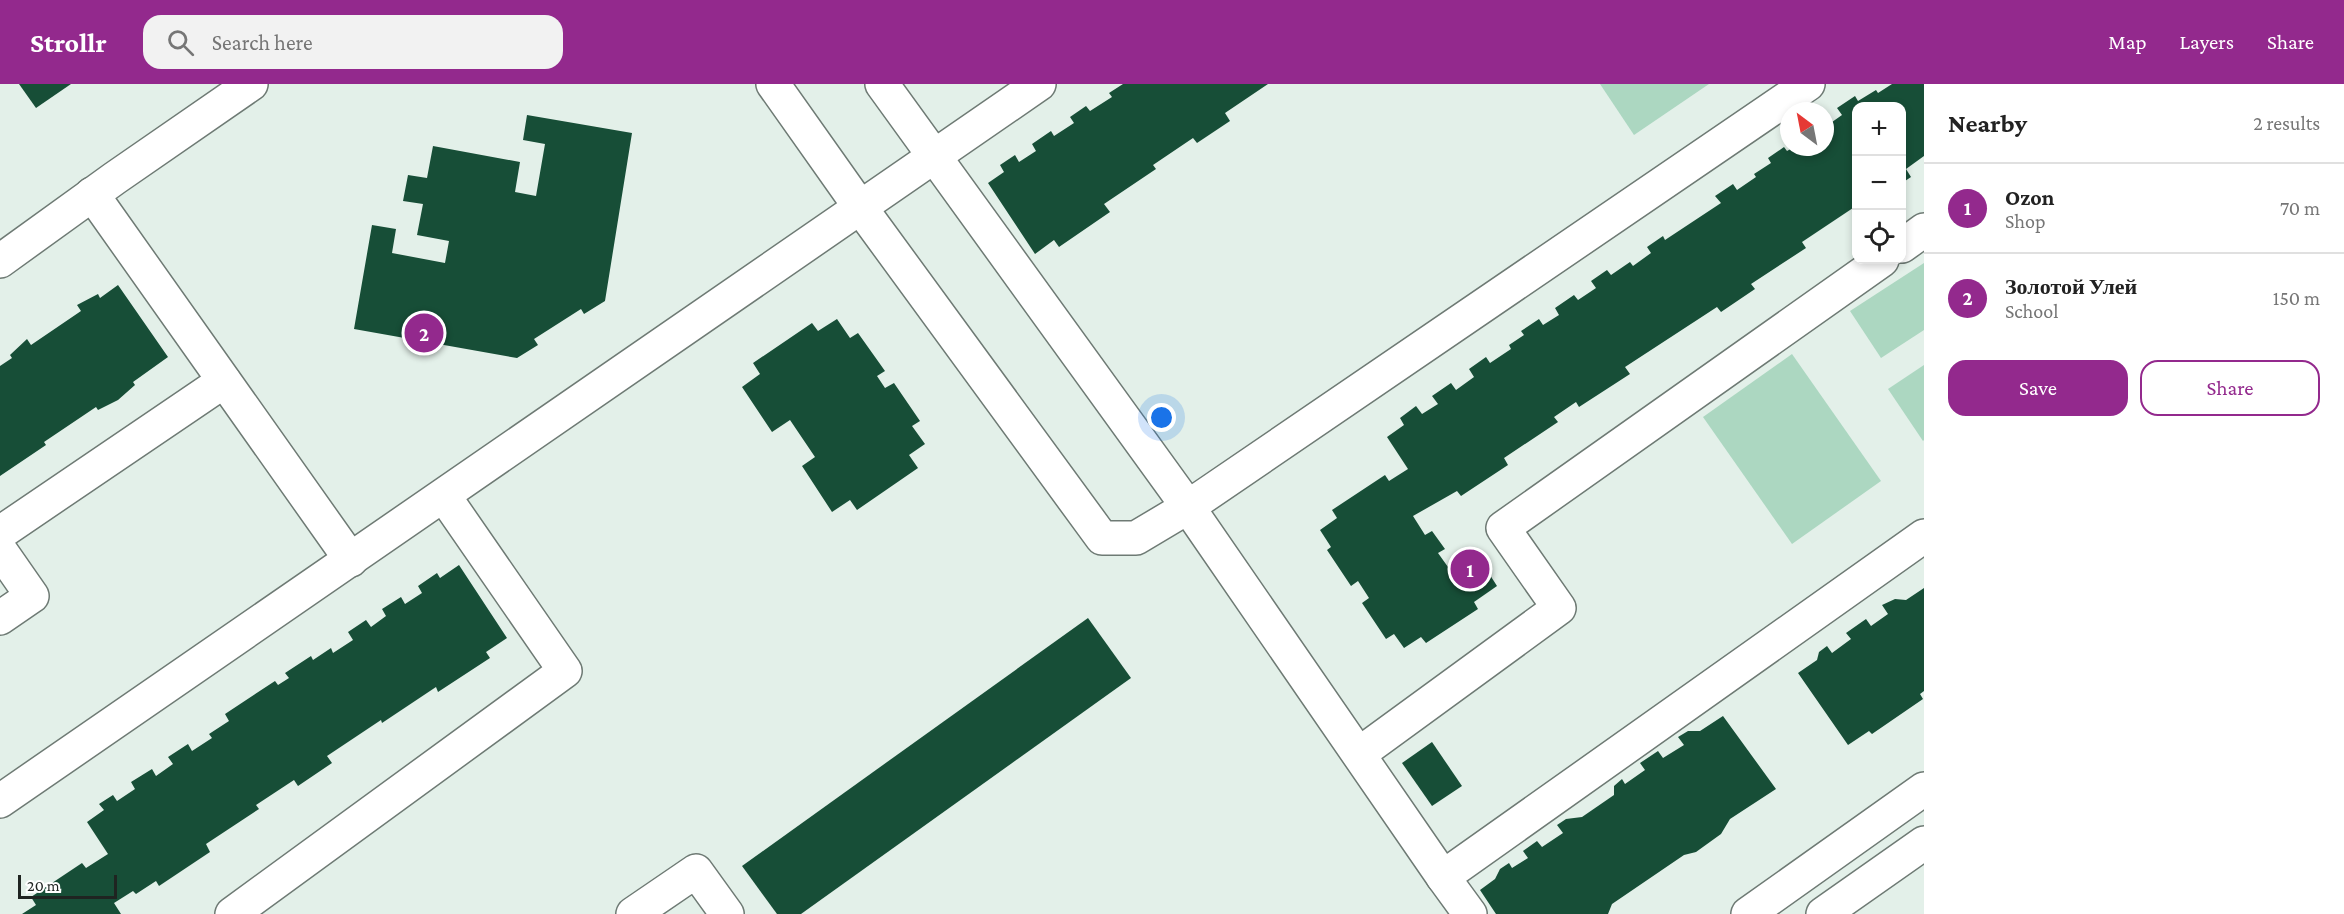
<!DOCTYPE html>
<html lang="en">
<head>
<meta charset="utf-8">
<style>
	:root { --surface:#fff; --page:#f2f2f2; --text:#222; --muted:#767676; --line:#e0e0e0; --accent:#93298d }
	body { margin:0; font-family:"Crimson Pro",serif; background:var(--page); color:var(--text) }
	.controls { position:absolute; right:18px; top:18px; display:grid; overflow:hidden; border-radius:12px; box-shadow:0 3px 9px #0003 }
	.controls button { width:54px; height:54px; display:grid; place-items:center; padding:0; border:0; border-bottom:2px solid var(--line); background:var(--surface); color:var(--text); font:30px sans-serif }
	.compass { position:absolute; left:1780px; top:18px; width:54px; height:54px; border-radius:50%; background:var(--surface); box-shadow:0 3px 9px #0003; rotate:328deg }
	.scale { position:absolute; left:18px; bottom:15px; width:99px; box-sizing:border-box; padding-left:6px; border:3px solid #1f2421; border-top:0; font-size:16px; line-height:21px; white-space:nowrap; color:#1f2421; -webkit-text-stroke:4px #fff; paint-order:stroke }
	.you { position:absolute; left:1162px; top:334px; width:21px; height:21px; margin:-15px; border:4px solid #fff; border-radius:50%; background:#1a73e8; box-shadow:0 0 0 9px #1a73e833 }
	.badge { display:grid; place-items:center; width:39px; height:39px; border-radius:50%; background:var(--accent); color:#fff; font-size:20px; font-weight:700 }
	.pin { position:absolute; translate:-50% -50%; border:3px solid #fff; box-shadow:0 2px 6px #0006 }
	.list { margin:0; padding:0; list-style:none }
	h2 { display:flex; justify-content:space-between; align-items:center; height:78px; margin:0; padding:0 24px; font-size:26px }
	h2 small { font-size:20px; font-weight:400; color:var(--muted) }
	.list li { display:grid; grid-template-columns:39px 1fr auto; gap:18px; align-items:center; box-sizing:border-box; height:90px; padding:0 24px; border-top:2px solid var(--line) }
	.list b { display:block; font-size:22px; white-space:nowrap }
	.list p { margin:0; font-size:20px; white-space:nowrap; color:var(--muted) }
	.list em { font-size:20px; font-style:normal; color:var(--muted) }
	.actions { display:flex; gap:12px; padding:18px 24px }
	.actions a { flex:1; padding:14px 0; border:2px solid var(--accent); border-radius:18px; text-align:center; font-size:21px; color:var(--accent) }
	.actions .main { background:var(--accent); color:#fff }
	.icon { flex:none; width:33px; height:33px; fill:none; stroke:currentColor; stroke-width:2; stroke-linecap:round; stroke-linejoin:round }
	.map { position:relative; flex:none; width:1924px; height:830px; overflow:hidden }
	header { display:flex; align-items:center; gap:36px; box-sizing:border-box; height:84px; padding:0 30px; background:var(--accent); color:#fff }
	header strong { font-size:28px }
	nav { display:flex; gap:33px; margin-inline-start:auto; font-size:21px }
	.search { width:420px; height:54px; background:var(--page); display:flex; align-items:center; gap:15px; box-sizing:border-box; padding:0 21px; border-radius:18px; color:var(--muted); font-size:22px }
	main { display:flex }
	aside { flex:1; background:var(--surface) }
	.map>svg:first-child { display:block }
</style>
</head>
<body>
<header>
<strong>Strollr</strong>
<div class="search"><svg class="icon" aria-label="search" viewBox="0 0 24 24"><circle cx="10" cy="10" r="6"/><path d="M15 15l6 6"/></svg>Search here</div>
<nav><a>Map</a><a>Layers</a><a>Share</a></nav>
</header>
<main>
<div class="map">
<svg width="1924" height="830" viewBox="0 0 1924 830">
	<rect width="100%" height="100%" fill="#e3f0e9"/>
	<g fill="#acd7c1">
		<polygon points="1600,0 1709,0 1634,51"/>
		<polygon points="1924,179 1924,246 1881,274 1850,227"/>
		<polygon points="1792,270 1881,397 1792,460 1703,333"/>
		<polygon points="1924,281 1924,356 1923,357 1888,305"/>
	</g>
	<g fill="#174e37">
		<polygon points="19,0 71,0 36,24"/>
		<polygon points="1123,0 1268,0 1225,29 1230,37 1197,59 1193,54 1153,81 1156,85 1104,120 1110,128 1059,163 1054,156 1035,170 988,99 1004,88 1000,81 1015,71 1019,78 1036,67 1032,60 1051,47 1054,52 1074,39 1070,33 1086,22 1090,27 1112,13 1109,9"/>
		<polygon points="1892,0 1924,0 1924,72 1906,85 1911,93 1902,99 1902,22 1856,22 1856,122 1802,158 1806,164 1751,200 1755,205 1721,228 1717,223 1625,283 1630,290 1579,323 1576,318 1554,333 1558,338 1504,374 1508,381 1461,412 1457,407 1413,432 1425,451 1432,447 1445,465 1438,469 1448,483 1474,466 1497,502 1474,518 1478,525 1426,559 1421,553 1404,564 1394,550 1386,555 1362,519 1369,514 1358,497 1351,502 1327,466 1331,463 1320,446 1337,434 1332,426 1385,391 1389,397 1408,385 1387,353 1404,341 1400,334 1416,322 1422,330 1438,320 1432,312 1451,299 1456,306 1474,293 1469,285 1486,273 1490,279 1511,265 1509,261 1524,251 1521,247 1539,235 1543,241 1559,231 1555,224 1574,211 1578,216 1596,204 1591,197 1607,186 1611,191 1630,178 1633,182 1651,169 1647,163 1663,152 1665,156 1721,119 1715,112 1733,100 1737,106 1756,93 1754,90 1771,79 1768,74 1784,63 1787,67 1794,63 1825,63 1825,43 1842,31 1837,24 1855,12 1858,17 1876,6 1878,9"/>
		<polygon points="527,31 632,49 605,217 584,230 581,225 534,255 538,261 517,274 354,245 372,141 396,145 392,169 445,179 449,157 417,151 423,120 403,117 408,91 427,94 433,62 520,78 515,108 536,112 545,60 523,56"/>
		<polygon points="118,201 168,273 133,298 135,301 118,316 98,326 96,323 44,358 46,361 0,392 0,282 12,274 10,271 27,255 31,261 81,227 77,221 98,210 100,214"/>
		<polygon points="837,235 850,254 858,249 885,287 877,292 885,304 894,299 920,337 912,342 925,360 909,371 918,384 857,426 850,416 832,428 802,382 815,373 790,336 772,348 742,303 760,290 753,279 812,239 818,247"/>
		<polygon points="459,481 507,554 486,568 490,574 438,608 436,603 382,639 381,636 327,672 332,679 298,702 294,696 256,721 259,725 206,760 210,768 159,802 156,797 136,810 133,807 114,819 121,830 22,830 36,821 31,813 82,779 86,784 108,770 87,738 104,726 99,720 113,711 117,717 135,705 131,698 152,685 156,692 173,680 168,673 188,660 192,667 212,654 209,650 229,637 225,630 275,597 278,601 289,594 285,589 311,572 313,576 331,564 333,569 353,556 348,548 366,536 371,543 386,532 382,525 401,513 405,520 422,509 418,502 437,489 440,494"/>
		<polygon points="1924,504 1924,607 1920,610 1923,615 1872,650 1869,647 1848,661 1798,589 1817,576 1819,568 1827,562 1832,569 1851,555 1846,549 1866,535 1871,542 1888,530 1882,521 1895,515 1906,516"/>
		<polygon points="1088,534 1131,594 801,830 777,830 742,782"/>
		<polygon points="1723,632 1776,705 1730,735 1721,750 1696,768 1684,771 1612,820 1608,830 1496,830 1480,806 1495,795 1500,785 1509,779 1512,784 1528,774 1523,767 1537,757 1542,763 1563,749 1557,741 1566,735 1582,733 1614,711 1614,702 1622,695 1625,700 1645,686 1640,679 1658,667 1663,674 1684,661 1678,653 1688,647 1700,647"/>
		<polygon points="1432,658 1462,702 1432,722 1402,679"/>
	</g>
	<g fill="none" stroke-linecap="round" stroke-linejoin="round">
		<defs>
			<g id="minor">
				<polyline points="773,0 860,123 1102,454 1136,454 1188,423 1808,0"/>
				<polyline points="882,0 1188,423 1443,793"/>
				<polyline points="92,110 351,476"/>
				<polyline points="1902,162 1924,146"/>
				<polyline points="0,177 115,94 251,0"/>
				<polyline points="0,449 224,297"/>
				<polyline points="0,466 32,512 0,534"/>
				<polyline points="1359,670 1559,524 1503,444 1882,176"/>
				<polyline points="0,717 1039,0"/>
				<polyline points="232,830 565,587 444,412"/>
				<polyline points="633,830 696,787 727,830"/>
				<polyline points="1470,830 1443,793 1924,452"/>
				<polyline points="1748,830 1924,705"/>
				<polyline points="1823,830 1924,759"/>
			</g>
		</defs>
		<use href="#minor" stroke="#6e7a74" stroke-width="36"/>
		<use href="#minor" stroke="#fff" stroke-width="33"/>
	</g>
</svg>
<div class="controls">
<button>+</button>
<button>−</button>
<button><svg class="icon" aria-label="locate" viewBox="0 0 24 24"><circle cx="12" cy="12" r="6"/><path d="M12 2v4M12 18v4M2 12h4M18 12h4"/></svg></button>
</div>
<svg class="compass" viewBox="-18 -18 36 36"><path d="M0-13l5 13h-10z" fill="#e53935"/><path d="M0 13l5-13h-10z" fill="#767676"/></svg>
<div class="scale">20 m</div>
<div class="you"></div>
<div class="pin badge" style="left:1470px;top:485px">1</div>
<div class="pin badge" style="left:424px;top:249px">2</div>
</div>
<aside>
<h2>Nearby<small>2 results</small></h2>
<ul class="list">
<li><span class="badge">1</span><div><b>Ozon</b><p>Shop</p></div><em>70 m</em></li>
<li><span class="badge">2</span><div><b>Золотой Улей</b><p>School</p></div><em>150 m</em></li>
</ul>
<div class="actions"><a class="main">Save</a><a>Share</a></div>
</aside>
</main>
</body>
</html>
